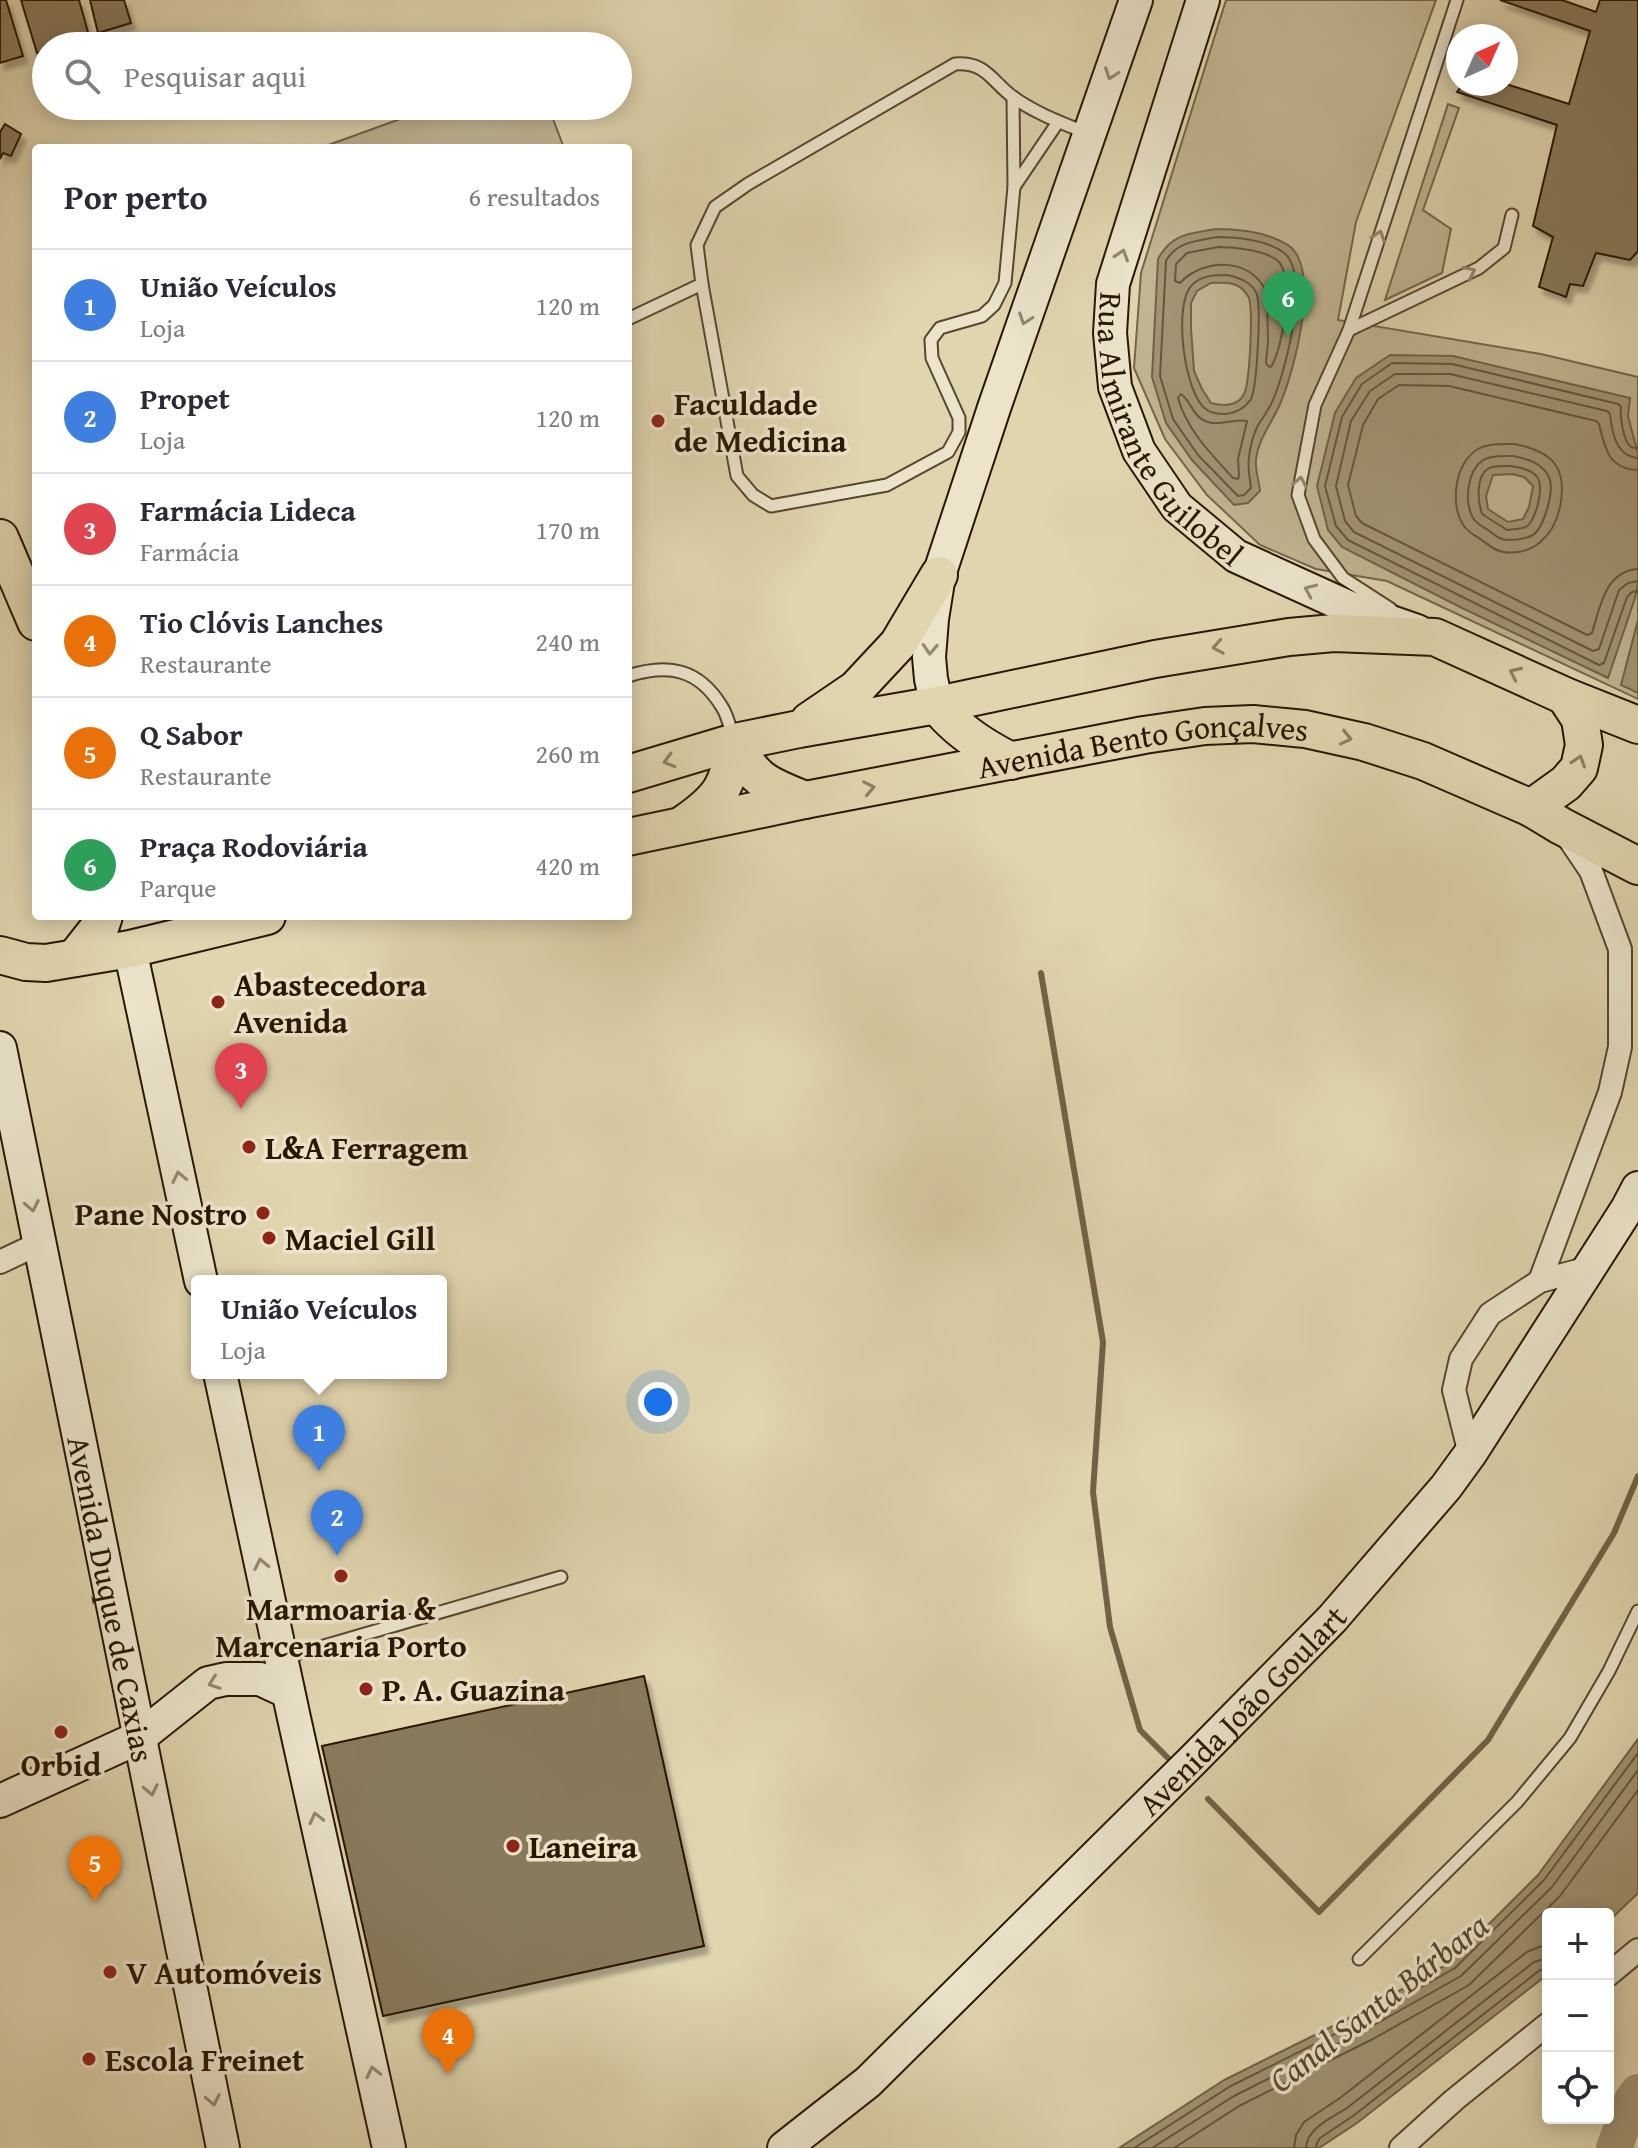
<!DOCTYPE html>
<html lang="pt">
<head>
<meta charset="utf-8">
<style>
	:root { --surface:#fff; --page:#f7f7f7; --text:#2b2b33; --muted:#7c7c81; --line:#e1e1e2; --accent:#111827 }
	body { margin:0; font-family:"Gentium Book Plus",serif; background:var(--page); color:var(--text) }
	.controls { position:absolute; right:24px; bottom:24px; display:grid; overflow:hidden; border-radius:8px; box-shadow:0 4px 20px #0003 }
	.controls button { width:72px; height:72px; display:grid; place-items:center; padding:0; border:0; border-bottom:2px solid var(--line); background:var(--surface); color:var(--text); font:40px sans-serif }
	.compass { position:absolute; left:1446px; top:24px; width:72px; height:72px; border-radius:50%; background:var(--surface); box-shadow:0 4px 20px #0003; rotate:45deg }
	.you { position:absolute; left:658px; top:1402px; width:28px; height:28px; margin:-20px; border:6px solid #fff; border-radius:50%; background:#1a73e8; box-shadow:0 0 0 12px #1a73e833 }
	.badge { display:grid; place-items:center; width:52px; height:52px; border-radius:50%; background:var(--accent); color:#fff; font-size:26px; font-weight:700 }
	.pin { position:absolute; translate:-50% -66px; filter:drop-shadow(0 2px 4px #0008) }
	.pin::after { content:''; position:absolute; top:42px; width:28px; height:24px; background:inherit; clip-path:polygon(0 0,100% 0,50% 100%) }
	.popup { position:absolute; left:191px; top:1275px; width:256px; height:104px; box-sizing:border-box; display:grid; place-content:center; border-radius:8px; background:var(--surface); filter:drop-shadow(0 2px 6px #0005); font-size:26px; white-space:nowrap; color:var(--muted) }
	.popup b { font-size:30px; color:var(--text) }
	.popup::after { content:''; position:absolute; left:50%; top:100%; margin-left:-16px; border:16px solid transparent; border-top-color:var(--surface) }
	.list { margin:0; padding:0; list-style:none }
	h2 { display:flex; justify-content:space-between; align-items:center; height:104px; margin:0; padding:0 32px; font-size:34px }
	h2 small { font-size:26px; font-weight:400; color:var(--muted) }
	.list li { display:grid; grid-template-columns:52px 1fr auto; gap:24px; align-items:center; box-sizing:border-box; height:112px; padding:0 32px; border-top:2px solid var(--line) }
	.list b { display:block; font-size:30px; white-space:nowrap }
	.list p { margin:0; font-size:26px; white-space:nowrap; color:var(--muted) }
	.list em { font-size:26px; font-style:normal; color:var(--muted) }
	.icon { flex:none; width:44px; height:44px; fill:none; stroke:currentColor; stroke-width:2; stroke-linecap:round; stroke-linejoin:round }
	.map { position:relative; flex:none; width:1638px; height:2148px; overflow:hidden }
	.search { position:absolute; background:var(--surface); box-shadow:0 4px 20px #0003; left:32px; top:32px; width:600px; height:88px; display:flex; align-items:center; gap:20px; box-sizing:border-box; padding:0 28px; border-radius:44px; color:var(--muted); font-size:30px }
	.panel { position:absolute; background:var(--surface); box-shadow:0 4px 20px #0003; left:32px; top:144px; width:600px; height:776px; border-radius:8px }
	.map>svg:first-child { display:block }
</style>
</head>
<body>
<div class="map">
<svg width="1638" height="2148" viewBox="0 0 1638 2148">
	<defs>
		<filter id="shadow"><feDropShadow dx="4.5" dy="7" stdDeviation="2" flood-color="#0004"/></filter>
	</defs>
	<rect width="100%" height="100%" fill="#e0d5af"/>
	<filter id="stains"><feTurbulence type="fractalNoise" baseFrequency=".0025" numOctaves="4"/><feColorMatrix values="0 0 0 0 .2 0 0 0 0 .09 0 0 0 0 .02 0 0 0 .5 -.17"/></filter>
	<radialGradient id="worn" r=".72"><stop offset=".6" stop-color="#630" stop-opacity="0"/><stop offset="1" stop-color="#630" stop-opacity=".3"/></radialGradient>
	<g fill="#c1b592" stroke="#75664a" stroke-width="2">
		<polygon points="1226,0 1436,0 1356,222 1338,320 1541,354 1638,377 1638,699 1387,581 1316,569 1260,545 1207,495 1165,439 1134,368 1141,273"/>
		<polygon points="1448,104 1459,108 1423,210 1451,229 1442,273 1385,300"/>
		<polygon points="436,106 548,106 564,148 320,148"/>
	</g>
	<g fill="#a29474" stroke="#726246" stroke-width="2" fill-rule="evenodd">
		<path d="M1216 229C1240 229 1267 232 1288 245 1322 268 1294 372 1280 404 1272 423 1258 439 1256 460 1255 470 1259 481 1260 491L1248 503 1234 505 1192 460 1166 423 1152 377 1158 259C1172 233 1189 234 1216 229ZM1211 283C1221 283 1233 281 1241 288 1243 289 1248 296 1249 298 1253 311 1250 382 1244 394 1238 407 1222 406 1211 403L1202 389 1194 371 1191 328V303L1197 291Z"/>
		<path d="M1390 355 1453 356 1630 398 1628 416 1638 454V582L1635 598 1608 678 1462 608 1342 547 1328 530 1317 486 1335 413 1356 378ZM1512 474 1524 477 1533 486 1529 507 1523 519 1508 522 1488 509 1486 496 1493 475Z"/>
		<polygon points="1638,620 1638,693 1621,685"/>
		<polygon points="1638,1739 1638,1893 1608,1922 1608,1914 1548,1914 1548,1974 1357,2123 1319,2148 1119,2148 1224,2080 1359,2013 1451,1962 1538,1875"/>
	</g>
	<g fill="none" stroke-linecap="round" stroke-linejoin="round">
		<g stroke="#66563b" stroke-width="2">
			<path d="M1217 237C1237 237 1266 240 1283 252 1312 273 1285 372 1273 400 1269 410 1262 418 1257 427 1253 436 1250 448 1249 457 1247 467 1250 478 1251 488L1244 495 1238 496 1198 455 1173 419 1160 376 1166 261C1177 241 1197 241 1217 237Z"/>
			<path d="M1218 247C1234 247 1267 250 1279 262 1294 280 1283 348 1271 367L1268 366 1266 363 1268 341 1267 294C1253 257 1204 257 1180 283L1175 281 1176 264 1187 253Z"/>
			<path d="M1228 275C1239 278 1253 282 1257 295 1261 309 1257 387 1251 399 1245 408 1236 413 1225 414 1220 414 1211 413 1207 410 1184 396 1172 301 1193 284 1203 275 1215 275 1228 275Z"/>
			<path d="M1181 394C1188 399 1191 408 1197 415 1211 431 1231 418 1247 421L1238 459 1239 475 1238 479 1233 478C1211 454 1187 430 1178 398Z"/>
			<path d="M1514 444C1553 451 1568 468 1560 507 1554 535 1534 556 1504 552 1495 551 1490 546 1483 541 1476 536 1469 533 1464 526 1449 505 1455 462 1478 449 1489 443 1503 444 1514 444Z"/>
			<path d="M1638 448C1636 448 1633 448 1631 447 1623 442 1620 415 1621 407L1618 404 1452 364 1392 363 1362 384 1342 417 1325 486 1336 526 1348 540 1599 665 1604 663 1627 597 1632 592 1638 591"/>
			<path d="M1513 456C1528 459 1542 463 1549 477 1555 490 1544 527 1533 535 1527 538 1516 540 1508 540 1501 540 1497 537 1492 533 1486 528 1477 525 1473 518 1464 502 1467 471 1483 460 1491 455 1504 456 1513 456Z"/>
			<path d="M1638 458C1616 456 1612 433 1610 414L1607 411 1450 374H1395L1370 391 1351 421 1336 486 1345 521 1354 532 1593 651 1599 649 1619 590 1628 583 1638 581"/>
			<path d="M1511 466C1538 470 1544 478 1538 504 1536 511 1533 523 1526 527 1522 529 1513 529 1507 530L1482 514C1478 502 1475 476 1489 468 1495 465 1505 466 1511 466Z"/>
			<path d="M1638 470C1608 469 1605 448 1599 424L1596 421 1449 386 1399 385 1378 399 1363 425 1348 485 1356 516 1362 523 1587 635 1592 633C1600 607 1605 571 1638 569"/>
			<polyline points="1134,2148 1229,2087 1363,2020 1455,1968 1544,1880 1638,1753"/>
			<polyline points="1152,2148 1234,2096 1367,2029 1461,1976 1552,1887 1638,1770"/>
			<polyline points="1174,2148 1239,2106 1373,2039 1469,1985 1560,1896 1638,1790"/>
			<polyline points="1294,2148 1296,2135 1304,2122 1340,2098 1527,1952 1539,1947 1548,1946"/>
			<path d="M1306 2148C1307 2128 1331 2118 1347 2108L1534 1962 1548 1958"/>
			<polyline points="1316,2148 1317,2143 1320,2138 1353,2116 1540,1970 1548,1969"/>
		</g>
		<g stroke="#726246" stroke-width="6">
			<polyline points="1041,973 1103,1342 1093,1492 1110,1627 1140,1730 1170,1760"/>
			<polyline points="1208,1799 1319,1912 1488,1740 1614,1533 1638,1476"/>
		</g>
		<polyline stroke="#a29474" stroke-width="36" points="1614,2148 1632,2100 1638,2092"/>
	</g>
	<g fill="#887a5c" stroke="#291702" stroke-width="2" filter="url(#shadow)">
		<polygon points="0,0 6,0 23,56 0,63"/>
		<polygon points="21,0 79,0 89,36 59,46 46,46 46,50 37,53"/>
		<polygon points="90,0 124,0 131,23 98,33"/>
		<polygon points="1500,0 1562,0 1596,12 1600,0 1638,0 1638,251 1630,260 1596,253 1583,286 1570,284 1566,297 1539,287 1553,237 1533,226 1557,125 1457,92 1463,84 1506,84 1569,104 1590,31"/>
		<polygon points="5,124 21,134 11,156 3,153 0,159 0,132"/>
		<polygon points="644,1676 704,1946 383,2016 322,1746"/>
	</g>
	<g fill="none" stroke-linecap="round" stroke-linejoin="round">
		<defs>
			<g id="service">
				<polyline points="1014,187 1058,122"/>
				<polyline points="702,284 737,476 753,495 771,506 887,485 948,452 959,432 959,418 932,358 931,340 940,328 982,316 994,305 1005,283 1014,187 1013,97"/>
				<path d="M628 319 702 284 697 245 715 207 748 184 955 64C987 62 991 81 1013 97 1035 113 1062 123 1087 133"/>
				<polyline points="1349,330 1479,268 1504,248 1512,215"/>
				<polyline points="1391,609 1343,578 1314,539 1298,495 1315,405 1349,330 1457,0"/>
				<path d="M628 676C669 663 699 669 722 707 728 716 730 728 733 738"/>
				<polyline points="286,1657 561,1577"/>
				<polyline points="1359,1959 1517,1802 1570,1738 1609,1671 1638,1611"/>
			</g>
			<g id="minor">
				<polyline points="0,1262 40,1243"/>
				<polyline points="1540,1281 1610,1092 1620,1047 1620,949 1591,871 1566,834"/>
				<polyline points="1470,1454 1454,1390 1461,1359 1490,1314 1540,1281 1589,1268"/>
				<polyline points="1608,1975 1638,1950"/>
				<polyline points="1401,2148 1454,2100 1548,2024"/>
			</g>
			<g id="secondary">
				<path id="s1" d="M1203 0 1113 284 1110 333 1115 387 1139 451 1177 507 1236 556 1348 607 1417 631"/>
				<polyline points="937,705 931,679 929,657 932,619 939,575 994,408 1136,0"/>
				<polyline points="130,949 201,1281"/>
				<path id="s2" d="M0 1048 223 2148"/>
				<polyline points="220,1373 294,1718 389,2148"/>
				<polyline points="0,1801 140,1737 208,1683 226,1679 260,1679 288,1692"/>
				<path id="s3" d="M784 2148 868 2082 1194 1759 1332 1619 1446 1487 1470 1454 1627 1209 1638 1188"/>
			</g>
			<g id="primary">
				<polyline points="0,538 36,622"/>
				<path d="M937 705C956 730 983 747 1011 761"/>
				<polyline points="809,721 856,689 898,644 939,575"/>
				<path d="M735 742C753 781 768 785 805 800"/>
				<polyline points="628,774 735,742 799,729 937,705 1155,659 1289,637 1334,633 1435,637 1565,696 1638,725"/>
				<polyline points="1531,808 1566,783 1579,768 1584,745 1580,719 1565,696"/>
				<path d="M685 823C721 798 728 786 735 742"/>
				<path id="s4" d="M628 837 805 800 1144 735 1205 726 1253 724 1305 729 1364 742 1423 761 1531 808 1561 826 1638 866"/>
				<polyline points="0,955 26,962 46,963 130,949 267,916"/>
				<polyline points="75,958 101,925 104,916"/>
			</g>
		</defs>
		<use href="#service" stroke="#57462d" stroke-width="15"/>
		<use href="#minor" stroke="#57462d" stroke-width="26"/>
		<use href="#secondary" stroke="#291702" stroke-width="36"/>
		<use href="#primary" stroke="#291702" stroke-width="40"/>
		<use href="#service" stroke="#ebe4cb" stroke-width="11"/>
		<use href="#minor" stroke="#ebe4cb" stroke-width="22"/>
		<use href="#secondary" stroke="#ebe4cb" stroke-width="32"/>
		<use href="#primary" stroke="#e0d5af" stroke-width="36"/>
	</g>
	<defs><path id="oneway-chevron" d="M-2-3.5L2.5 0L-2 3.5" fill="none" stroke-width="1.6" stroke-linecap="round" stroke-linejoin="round" transform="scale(2)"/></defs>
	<g stroke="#948871">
		<use href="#oneway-chevron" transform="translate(1111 74) rotate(109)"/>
		<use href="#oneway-chevron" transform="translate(1379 236) rotate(-72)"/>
		<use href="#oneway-chevron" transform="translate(1122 255) rotate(-72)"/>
		<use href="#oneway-chevron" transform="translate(1470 272) rotate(-27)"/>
		<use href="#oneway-chevron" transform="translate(1025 319) rotate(109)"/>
		<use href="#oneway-chevron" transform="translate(1300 482) rotate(-80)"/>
		<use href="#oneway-chevron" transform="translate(1310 590) rotate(-156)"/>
		<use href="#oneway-chevron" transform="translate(930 649) rotate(93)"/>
		<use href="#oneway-chevron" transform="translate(179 1177) rotate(-102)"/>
		<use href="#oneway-chevron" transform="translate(32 1206) rotate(79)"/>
		<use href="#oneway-chevron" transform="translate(261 1564) rotate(-102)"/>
		<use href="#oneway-chevron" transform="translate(214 1683) rotate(160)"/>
		<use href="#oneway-chevron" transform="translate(151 1790) rotate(79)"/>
		<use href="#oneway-chevron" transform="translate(316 1818) rotate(-103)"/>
		<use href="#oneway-chevron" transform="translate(373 2072) rotate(-103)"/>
		<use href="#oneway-chevron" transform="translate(213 2100) rotate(79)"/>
	</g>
	<g stroke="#8e8061">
		<use href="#oneway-chevron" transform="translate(1218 647) rotate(170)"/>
		<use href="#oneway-chevron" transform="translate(1515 673) rotate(-155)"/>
		<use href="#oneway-chevron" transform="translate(1346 738) rotate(13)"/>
		<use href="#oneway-chevron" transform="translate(669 761) rotate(164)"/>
		<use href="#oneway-chevron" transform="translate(1579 761) rotate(-72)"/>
		<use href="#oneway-chevron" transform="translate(869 788) rotate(-11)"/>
	</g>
	<g fill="#8f2418" stroke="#ebe4cb" stroke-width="3">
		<circle cx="658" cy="421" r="8"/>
		<circle cx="218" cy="1002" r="8"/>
		<circle cx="249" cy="1147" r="8"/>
		<circle cx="263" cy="1213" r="8"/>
		<circle cx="269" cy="1238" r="8"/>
		<circle cx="341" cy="1576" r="8"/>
		<circle cx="366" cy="1689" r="8"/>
		<circle cx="61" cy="1732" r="8"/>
		<circle cx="513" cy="1846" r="8"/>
		<circle cx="110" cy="1972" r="8"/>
		<circle cx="89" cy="2059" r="8"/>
	</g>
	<g text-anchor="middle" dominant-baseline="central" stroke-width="7" stroke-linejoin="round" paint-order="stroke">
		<g font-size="32" font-weight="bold" fill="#291702" stroke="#ebe4cb" text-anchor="start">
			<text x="674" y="403">Faculdade<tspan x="674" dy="37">de Medicina</tspan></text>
			<text x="234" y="984">Abastecedora<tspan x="234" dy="37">Avenida</tspan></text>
			<text x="265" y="1147">L&amp;A Ferragem</text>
			<text x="247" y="1213" text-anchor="end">Pane Nostro</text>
			<text x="285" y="1238">Maciel Gill</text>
			<text x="341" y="1608" text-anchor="middle">Marmoaria &amp;<tspan x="341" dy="37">Marcenaria Porto</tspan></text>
			<text x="382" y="1689">P. A. Guazina</text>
			<text x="61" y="1764" text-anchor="middle">Orbid</text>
			<text x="529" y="1846">Laneira</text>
			<text x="126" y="1972">V Automóveis</text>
			<text x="105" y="2059">Escola Freinet</text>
		</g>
		<g font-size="32" fill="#291702" stroke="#ebe4cb">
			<text stroke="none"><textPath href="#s1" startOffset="462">Rua Almirante Guilobel</textPath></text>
			<text stroke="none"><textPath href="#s4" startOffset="524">Avenida Bento Gonçalves</textPath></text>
			<text stroke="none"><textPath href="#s2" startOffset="562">Avenida Duque de Caxias</textPath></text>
			<text stroke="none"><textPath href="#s3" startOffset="634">Avenida João Goulart</textPath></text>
		</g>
		<g font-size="34" font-style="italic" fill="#594930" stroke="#ebe4cb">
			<text transform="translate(1378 2002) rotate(-38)">Canal Santa Bárbara</text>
		</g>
	</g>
	<rect width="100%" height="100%" filter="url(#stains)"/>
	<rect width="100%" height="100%" fill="url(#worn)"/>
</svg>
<div class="controls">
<button>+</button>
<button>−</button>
<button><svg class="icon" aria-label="locate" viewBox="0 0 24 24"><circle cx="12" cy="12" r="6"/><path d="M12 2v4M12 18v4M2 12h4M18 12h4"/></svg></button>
</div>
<svg class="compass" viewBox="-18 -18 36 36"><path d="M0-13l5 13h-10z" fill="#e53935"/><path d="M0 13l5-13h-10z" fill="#7c7c81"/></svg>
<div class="you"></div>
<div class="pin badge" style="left:319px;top:1471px;background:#3f7fe0">1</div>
<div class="popup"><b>União Veículos</b>Loja</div>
<div class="pin badge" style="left:337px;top:1556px;background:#3f7fe0">2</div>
<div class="pin badge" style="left:241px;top:1109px;background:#e0444e">3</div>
<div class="pin badge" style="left:448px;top:2074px;background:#e8710a">4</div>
<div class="pin badge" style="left:95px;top:1902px;background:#e8710a">5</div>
<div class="pin badge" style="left:1288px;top:337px;background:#2e9e5b">6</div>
<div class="search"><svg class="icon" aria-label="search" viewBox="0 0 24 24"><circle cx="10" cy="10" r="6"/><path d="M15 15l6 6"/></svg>Pesquisar aqui</div>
<section class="panel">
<h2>Por perto<small>6 resultados</small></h2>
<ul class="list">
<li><span class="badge" style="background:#3f7fe0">1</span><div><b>União Veículos</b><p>Loja</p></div><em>120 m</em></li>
<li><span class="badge" style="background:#3f7fe0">2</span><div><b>Propet</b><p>Loja</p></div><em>120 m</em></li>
<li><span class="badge" style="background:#e0444e">3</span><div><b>Farmácia Lideca</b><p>Farmácia</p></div><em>170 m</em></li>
<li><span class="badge" style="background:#e8710a">4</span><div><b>Tio Clóvis Lanches</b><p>Restaurante</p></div><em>240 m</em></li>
<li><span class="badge" style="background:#e8710a">5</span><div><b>Q Sabor</b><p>Restaurante</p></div><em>260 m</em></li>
<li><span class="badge" style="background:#2e9e5b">6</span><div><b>Praça Rodoviária</b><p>Parque</p></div><em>420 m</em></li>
</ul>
</section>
</div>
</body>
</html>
